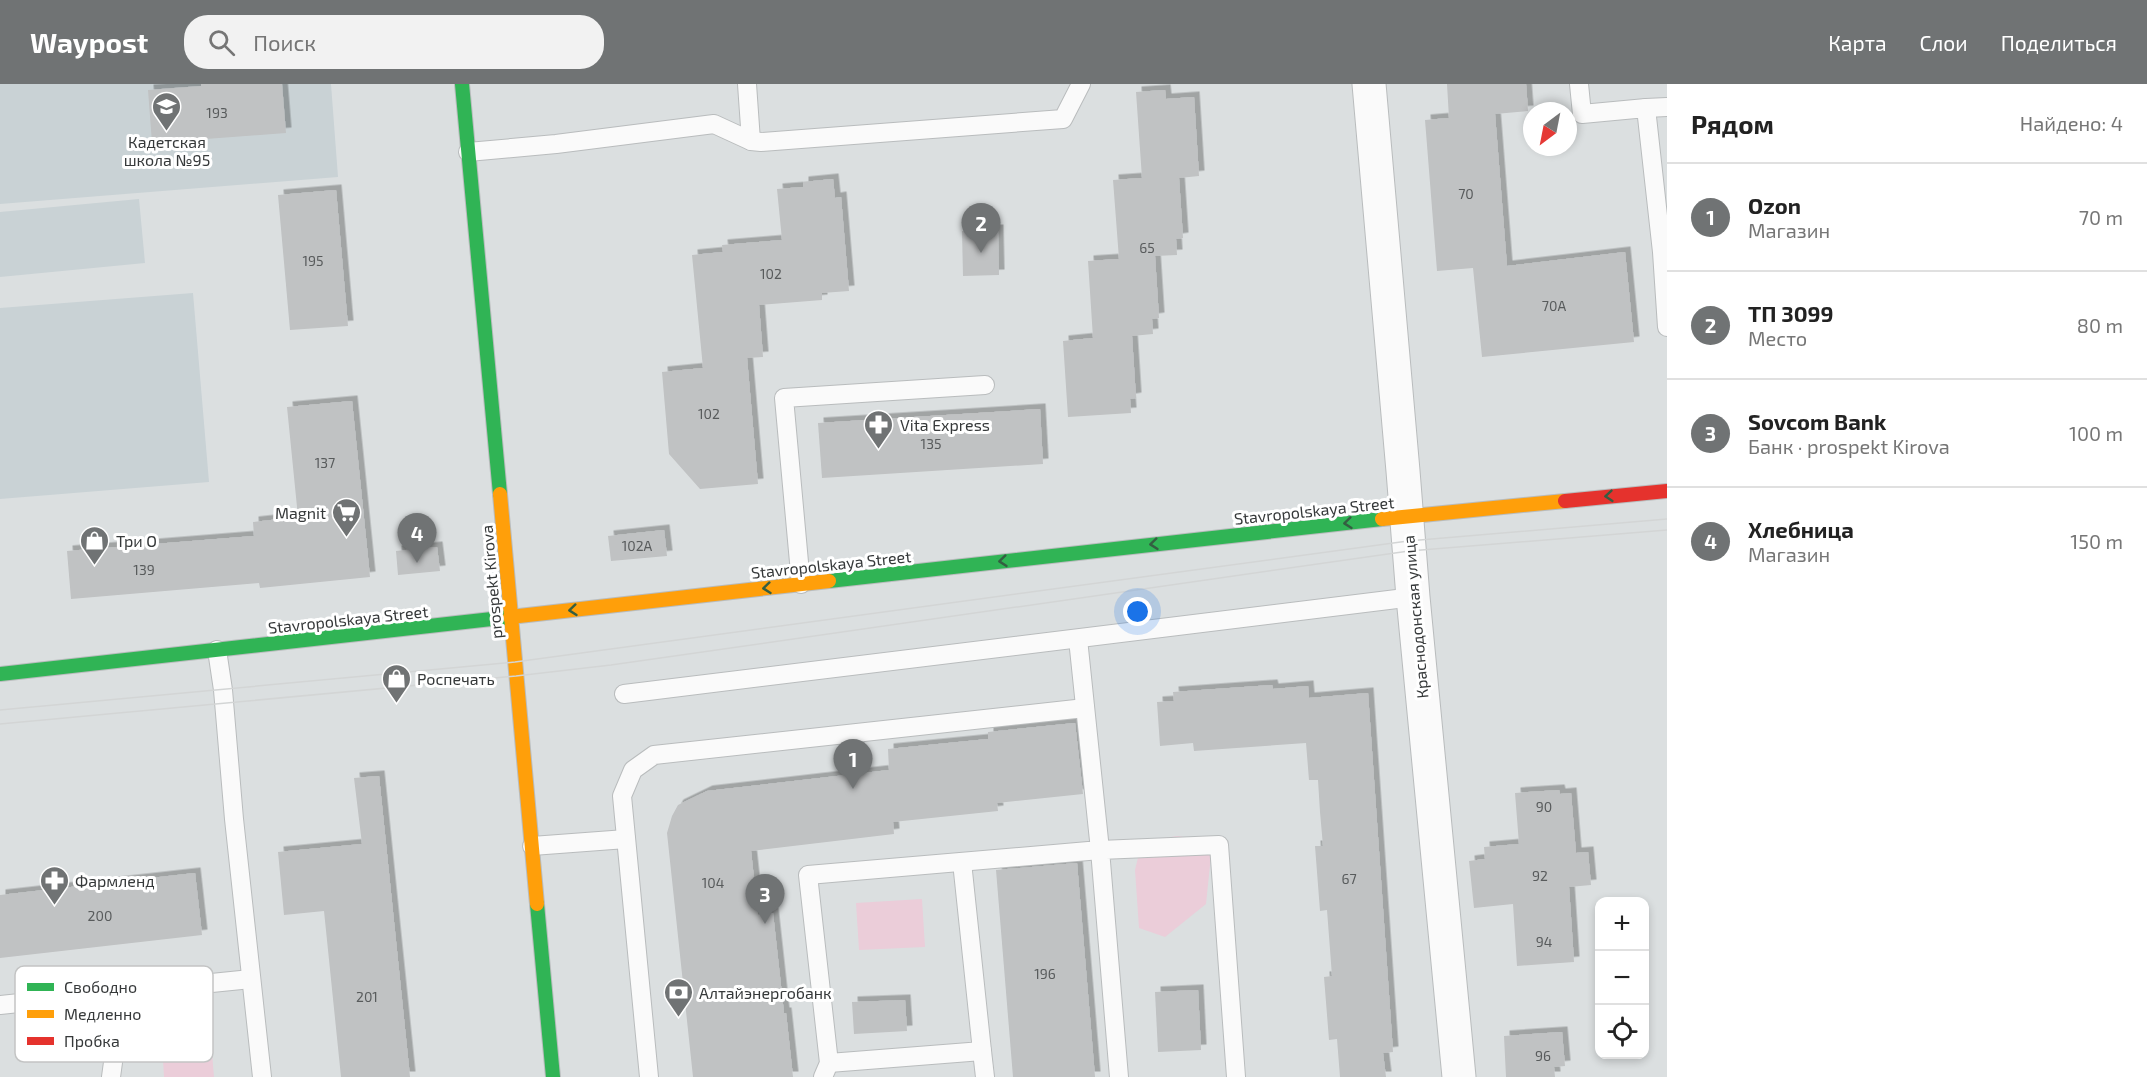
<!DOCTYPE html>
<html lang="ru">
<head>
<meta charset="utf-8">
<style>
	:root { --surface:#fff; --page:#f2f2f2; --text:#222; --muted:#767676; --line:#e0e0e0; --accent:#707374 }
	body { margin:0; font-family:"Exo 2",sans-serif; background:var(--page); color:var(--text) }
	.controls { position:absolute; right:18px; bottom:18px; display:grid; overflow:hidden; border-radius:12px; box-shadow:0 3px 9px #0003 }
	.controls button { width:54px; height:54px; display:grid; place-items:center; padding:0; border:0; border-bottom:2px solid var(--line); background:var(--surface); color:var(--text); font:30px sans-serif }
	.compass { position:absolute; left:1523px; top:18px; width:54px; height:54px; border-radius:50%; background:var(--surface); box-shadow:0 3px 9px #0003; rotate:212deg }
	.you { position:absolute; left:1138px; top:528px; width:21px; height:21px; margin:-15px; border:4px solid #fff; border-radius:50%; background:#1a73e8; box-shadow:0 0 0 9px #1a73e833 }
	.badge { display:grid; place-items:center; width:39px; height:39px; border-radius:50%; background:var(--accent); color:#fff; font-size:20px; font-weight:700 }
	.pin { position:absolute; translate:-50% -50px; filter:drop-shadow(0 2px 3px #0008) }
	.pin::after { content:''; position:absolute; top:32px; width:21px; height:18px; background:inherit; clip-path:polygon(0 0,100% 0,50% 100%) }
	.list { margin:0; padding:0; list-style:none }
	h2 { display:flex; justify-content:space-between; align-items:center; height:78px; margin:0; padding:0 24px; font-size:26px }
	h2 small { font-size:20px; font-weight:400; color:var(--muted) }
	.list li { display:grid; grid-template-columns:39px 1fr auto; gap:18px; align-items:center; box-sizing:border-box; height:108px; padding:0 24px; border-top:2px solid var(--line) }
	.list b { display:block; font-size:22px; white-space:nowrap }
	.list p { margin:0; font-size:20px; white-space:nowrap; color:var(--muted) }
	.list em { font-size:20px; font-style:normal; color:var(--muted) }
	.icon { flex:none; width:33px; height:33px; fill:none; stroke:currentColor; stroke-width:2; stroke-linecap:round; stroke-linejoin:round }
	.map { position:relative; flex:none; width:1667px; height:993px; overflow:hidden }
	header { display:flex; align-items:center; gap:36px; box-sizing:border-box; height:84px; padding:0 30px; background:var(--accent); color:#fff }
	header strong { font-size:28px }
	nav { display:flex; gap:33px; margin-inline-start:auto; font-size:21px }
	.search { width:420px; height:54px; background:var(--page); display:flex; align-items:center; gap:15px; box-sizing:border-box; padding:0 21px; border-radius:24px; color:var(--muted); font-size:22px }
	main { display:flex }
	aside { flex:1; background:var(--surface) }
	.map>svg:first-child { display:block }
</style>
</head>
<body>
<header>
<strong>Waypost</strong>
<div class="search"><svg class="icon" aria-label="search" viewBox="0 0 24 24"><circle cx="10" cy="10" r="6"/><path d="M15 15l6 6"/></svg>Поиск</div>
<nav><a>Карта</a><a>Слои</a><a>Поделиться</a></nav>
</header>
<main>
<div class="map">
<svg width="1667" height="993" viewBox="0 0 1667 993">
	<defs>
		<filter id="shadow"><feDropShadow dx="5.5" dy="-5.5" stdDeviation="0" flood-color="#0004"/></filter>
	</defs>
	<rect width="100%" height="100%" fill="#dbdfe0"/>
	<g fill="#c9d2d5">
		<polygon points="0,0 331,0 338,93 0,120"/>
		<polygon points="139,115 145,179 0,193 0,128"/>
		<polygon points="193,209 209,398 0,415 0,224"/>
	</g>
	<g fill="#ebcdd9">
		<polygon points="1178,752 1200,756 1212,762 1206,820 1165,853 1139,844 1135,786 1142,757"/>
		<polygon points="922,815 925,863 859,866 856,819"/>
		<polygon points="212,969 214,993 164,993 163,976"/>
	</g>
	<g fill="#c0c2c3" filter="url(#shadow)">
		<polygon points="201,0 282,0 286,49 152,59 148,6 201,2"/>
		<polygon points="1447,0 1526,0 1528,27 1495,30 1507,182 1625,168 1634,258 1482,273 1473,184 1437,187 1425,36 1449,34"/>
		<polygon points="1165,6 1166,15 1194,13 1199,92 1179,94 1183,154 1176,155 1177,171 1155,172 1159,234 1152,235 1153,250 1132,252 1136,314 1130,315 1131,329 1068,333 1063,257 1093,254 1088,177 1119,175 1113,96 1142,94 1136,8"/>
		<polygon points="833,95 835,114 841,113 849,207 822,209 822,216 759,221 763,273 747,274 758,400 700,405 669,370 662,288 703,284 692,171 723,168 722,161 782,156 777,105 803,103 803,98"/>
		<polygon points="336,106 348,242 290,246 278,111"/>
		<polygon points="998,146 999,191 963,192 962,147"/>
		<polygon points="352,317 370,493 260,504 259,499 71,515 67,467 254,452 253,438 298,433 287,323"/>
		<polygon points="1040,325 1043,380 822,394 818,339"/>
		<polygon points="664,446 667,472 611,477 608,452"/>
		<polygon points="437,463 440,487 398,491 396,467"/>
		<polygon points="1272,601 1273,605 1308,602 1309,614 1368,609 1393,968 1383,969 1386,993 1340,993 1337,955 1329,956 1324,893 1332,892 1327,826 1320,827 1315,762 1323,762 1320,728 1318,696 1309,696 1306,659 1194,667 1193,659 1160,662 1157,618 1174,617 1173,608"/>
		<polygon points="1075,639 1083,710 997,719 998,727 893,738 894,750 751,767 758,831 773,829 784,929 786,929 793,993 693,993 667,749 672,732 678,721 707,707 889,686 888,665 988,655 988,648"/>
		<polygon points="379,692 410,993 341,993 324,827 284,831 278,768 362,760 354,694"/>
		<polygon points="1559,706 1560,710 1571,709 1576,769 1588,768 1591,801 1569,803 1574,878 1517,882 1513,820 1474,824 1469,777 1485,775 1484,763 1519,760 1515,709"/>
		<polygon points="1077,779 1095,993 1013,993 996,786"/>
		<polygon points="195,789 202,851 0,874 0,811"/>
		<polygon points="1198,906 1201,966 1158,968 1155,908"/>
		<polygon points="905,916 907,947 854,950 852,918"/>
		<polygon points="1562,948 1565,982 1554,983 1555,993 1506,993 1504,952"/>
	</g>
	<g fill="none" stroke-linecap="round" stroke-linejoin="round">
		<defs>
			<g id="lane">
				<polyline points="747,0 751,57"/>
				<polyline points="1579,0 1582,30 1646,24 1662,168 1667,243"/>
				<polyline points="1646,24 1667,23"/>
				<polyline points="468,68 556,60 714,40 751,57 761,58 1063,35 1081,0"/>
				<polyline points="801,500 784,314 985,301"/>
				<polyline points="217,566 223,606 234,735 262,993"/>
				<polyline points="624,610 1413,513"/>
				<polyline points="532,762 626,755"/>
				<polyline points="0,921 113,909"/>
				<polyline points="982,967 985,993"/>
				<polyline points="829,979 982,967 962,778"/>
				<polyline points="111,993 117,949 113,909 251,895"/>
				<polyline points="649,993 622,712 633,686 654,671 1085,624"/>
				<polyline points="823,993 829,979 808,791 1100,766 1078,555"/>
				<polyline points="1119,993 1100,766 1219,761 1236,993"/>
			</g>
			<polyline id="street" points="1369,0 1403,387 1413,513 1459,993"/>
			<g id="fast">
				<polyline points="462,0 500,410"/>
				<polyline points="829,497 1382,435"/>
				<polyline points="0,590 510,533"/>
				<polyline points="537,820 553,993"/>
			</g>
			<g id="slow">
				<polyline points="500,410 537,820"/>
				<polyline points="1382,435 1565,417"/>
				<polyline points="510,533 829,497"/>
			</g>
			<polyline id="jam" points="1565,417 1667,407"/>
		</defs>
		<use href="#lane" stroke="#b9bcbd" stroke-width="20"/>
		<use href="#street" stroke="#b9bcbd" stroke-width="35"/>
		<use href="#fast" stroke="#b9bcbd" stroke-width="16"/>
		<use href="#slow" stroke="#b9bcbd" stroke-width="16"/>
		<use href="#jam" stroke="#b9bcbd" stroke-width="16"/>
		<use href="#lane" stroke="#fafafa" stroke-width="18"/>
		<use href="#street" stroke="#fafafa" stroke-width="33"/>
		<use href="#fast" stroke="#30b455" stroke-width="14"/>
		<use href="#slow" stroke="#ff9f0a" stroke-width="14"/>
		<use href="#jam" stroke="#e5322d" stroke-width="14"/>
		<g stroke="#d3d5d5" stroke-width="1.5">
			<polyline points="0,626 515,578 1408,457 1667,435"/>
			<polyline points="0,640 516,592 611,581 1409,467 1667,446"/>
		</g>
	</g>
	<defs><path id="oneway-chevron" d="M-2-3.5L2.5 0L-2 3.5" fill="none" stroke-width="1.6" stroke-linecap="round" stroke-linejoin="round" transform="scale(1.5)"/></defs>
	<g stroke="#345e42">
		<use href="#oneway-chevron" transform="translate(1609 412) rotate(175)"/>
		<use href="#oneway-chevron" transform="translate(1348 439) rotate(174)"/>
		<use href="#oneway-chevron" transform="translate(1154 460) rotate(174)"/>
		<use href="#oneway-chevron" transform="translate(1003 477) rotate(174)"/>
		<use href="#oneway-chevron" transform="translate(767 504) rotate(174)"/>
		<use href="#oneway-chevron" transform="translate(573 526) rotate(174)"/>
	</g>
	<defs>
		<symbol id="school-pin" viewBox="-11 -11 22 30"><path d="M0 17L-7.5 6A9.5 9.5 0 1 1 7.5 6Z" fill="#707374" stroke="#fff"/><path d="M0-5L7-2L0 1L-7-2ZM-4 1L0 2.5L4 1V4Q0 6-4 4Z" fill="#fff"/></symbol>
		<symbol id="pharmacy-pin" viewBox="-11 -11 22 30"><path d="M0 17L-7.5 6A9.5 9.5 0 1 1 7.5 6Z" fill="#707374" stroke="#fff"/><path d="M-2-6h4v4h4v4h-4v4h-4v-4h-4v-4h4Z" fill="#fff"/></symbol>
		<symbol id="supermarket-pin" viewBox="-11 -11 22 30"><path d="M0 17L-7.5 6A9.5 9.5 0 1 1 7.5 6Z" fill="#707374" stroke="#fff"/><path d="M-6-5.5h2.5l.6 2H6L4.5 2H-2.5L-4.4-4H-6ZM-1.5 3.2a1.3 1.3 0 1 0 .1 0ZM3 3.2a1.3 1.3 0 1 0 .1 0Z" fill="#fff"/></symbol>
		<symbol id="shop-pin" viewBox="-11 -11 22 30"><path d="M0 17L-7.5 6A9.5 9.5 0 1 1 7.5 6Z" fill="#707374" stroke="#fff"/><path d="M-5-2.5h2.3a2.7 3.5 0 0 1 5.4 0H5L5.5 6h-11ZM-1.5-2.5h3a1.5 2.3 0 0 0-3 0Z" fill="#fff"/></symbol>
		<symbol id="bank-pin" viewBox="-11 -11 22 30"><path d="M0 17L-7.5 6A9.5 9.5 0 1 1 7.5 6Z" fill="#707374" stroke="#fff"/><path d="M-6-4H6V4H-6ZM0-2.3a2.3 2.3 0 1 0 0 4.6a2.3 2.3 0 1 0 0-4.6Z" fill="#fff"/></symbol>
	</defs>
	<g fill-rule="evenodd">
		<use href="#school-pin" x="150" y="6" width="33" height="45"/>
		<use href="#pharmacy-pin" x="862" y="324" width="33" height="45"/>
		<use href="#supermarket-pin" x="330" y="412" width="33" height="45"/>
		<use href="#shop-pin" x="78" y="440" width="33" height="45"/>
		<use href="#shop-pin" x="380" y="578" width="33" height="45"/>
		<use href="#pharmacy-pin" x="38" y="780" width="33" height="45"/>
		<use href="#bank-pin" x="662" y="892" width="33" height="45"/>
	</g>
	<g text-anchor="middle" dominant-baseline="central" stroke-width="6" stroke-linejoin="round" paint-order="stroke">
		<g font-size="14" fill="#585b5c">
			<text x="217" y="28">193</text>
			<text x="1466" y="109">70</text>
			<text x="1147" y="163">65</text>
			<text x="313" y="176">195</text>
			<text x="771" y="189">102</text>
			<text x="1554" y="221">70А</text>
			<text x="709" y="329">102</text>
			<text x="931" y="359">135</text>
			<text x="325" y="378">137</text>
			<text x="637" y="461">102А</text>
			<text x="144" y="485">139</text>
			<text x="1544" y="722">90</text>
			<text x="1540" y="791">92</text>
			<text x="1349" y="794">67</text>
			<text x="713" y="798">104</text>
			<text x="100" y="831">200</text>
			<text x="1544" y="857">94</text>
			<text x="1045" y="889">196</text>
			<text x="367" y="912">201</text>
			<text x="1543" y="971">96</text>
		</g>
		<g font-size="16" fill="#36393a" stroke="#fff" text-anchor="start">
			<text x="167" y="57" text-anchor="middle">Кадетская<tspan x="167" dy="18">школа №95</tspan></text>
			<text x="900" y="340">Vita Express</text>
			<text x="326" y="428" text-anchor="end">Magnit</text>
			<text x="116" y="456">Три О</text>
			<text x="417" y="594">Роспечать</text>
			<text x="75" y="796">Фармленд</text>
			<text x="699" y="908">Алтайэнергобанк</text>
		</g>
		<g font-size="16" fill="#36393a" stroke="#fff">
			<text transform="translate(1314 426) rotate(-6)">Stavropolskaya Street</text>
			<text transform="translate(831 480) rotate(-6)">Stavropolskaya Street</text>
			<text transform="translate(491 498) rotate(-95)">prospekt Kirova</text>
			<text transform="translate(1415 533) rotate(-95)">Краснодонская улица</text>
			<text transform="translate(348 535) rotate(-6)">Stavropolskaya Street</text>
		</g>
	</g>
	<rect x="15" y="882" width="198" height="96" rx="9" fill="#fff" stroke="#c3c4c4" stroke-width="1.5"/>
	<rect x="27" y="899" width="27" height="8" fill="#30b455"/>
	<rect x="27" y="926" width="27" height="8" fill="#ff9f0a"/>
	<rect x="27" y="953" width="27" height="8" fill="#e5322d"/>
	<g font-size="16" fill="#36393a">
		<text x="64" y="909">Свободно</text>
		<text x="64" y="936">Медленно</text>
		<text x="64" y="963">Пробка</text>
	</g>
</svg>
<div class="controls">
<button>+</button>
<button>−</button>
<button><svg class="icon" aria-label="locate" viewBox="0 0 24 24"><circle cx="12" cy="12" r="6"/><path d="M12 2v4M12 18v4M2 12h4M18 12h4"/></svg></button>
</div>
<svg class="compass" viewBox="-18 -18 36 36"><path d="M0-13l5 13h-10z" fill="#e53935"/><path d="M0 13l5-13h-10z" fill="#767676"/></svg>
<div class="you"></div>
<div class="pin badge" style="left:853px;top:705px">1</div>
<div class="pin badge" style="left:981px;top:169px">2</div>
<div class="pin badge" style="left:765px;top:840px">3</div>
<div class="pin badge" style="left:417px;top:479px">4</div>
</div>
<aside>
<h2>Рядом<small>Найдено: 4</small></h2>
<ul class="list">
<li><span class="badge">1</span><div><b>Ozon</b><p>Магазин</p></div><em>70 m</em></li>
<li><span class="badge">2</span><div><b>ТП 3099</b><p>Место</p></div><em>80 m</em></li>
<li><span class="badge">3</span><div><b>Sovcom Bank</b><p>Банк · prospekt Kirova</p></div><em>100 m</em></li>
<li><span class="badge">4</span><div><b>Хлебница</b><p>Магазин</p></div><em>150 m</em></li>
</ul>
</aside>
</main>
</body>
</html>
